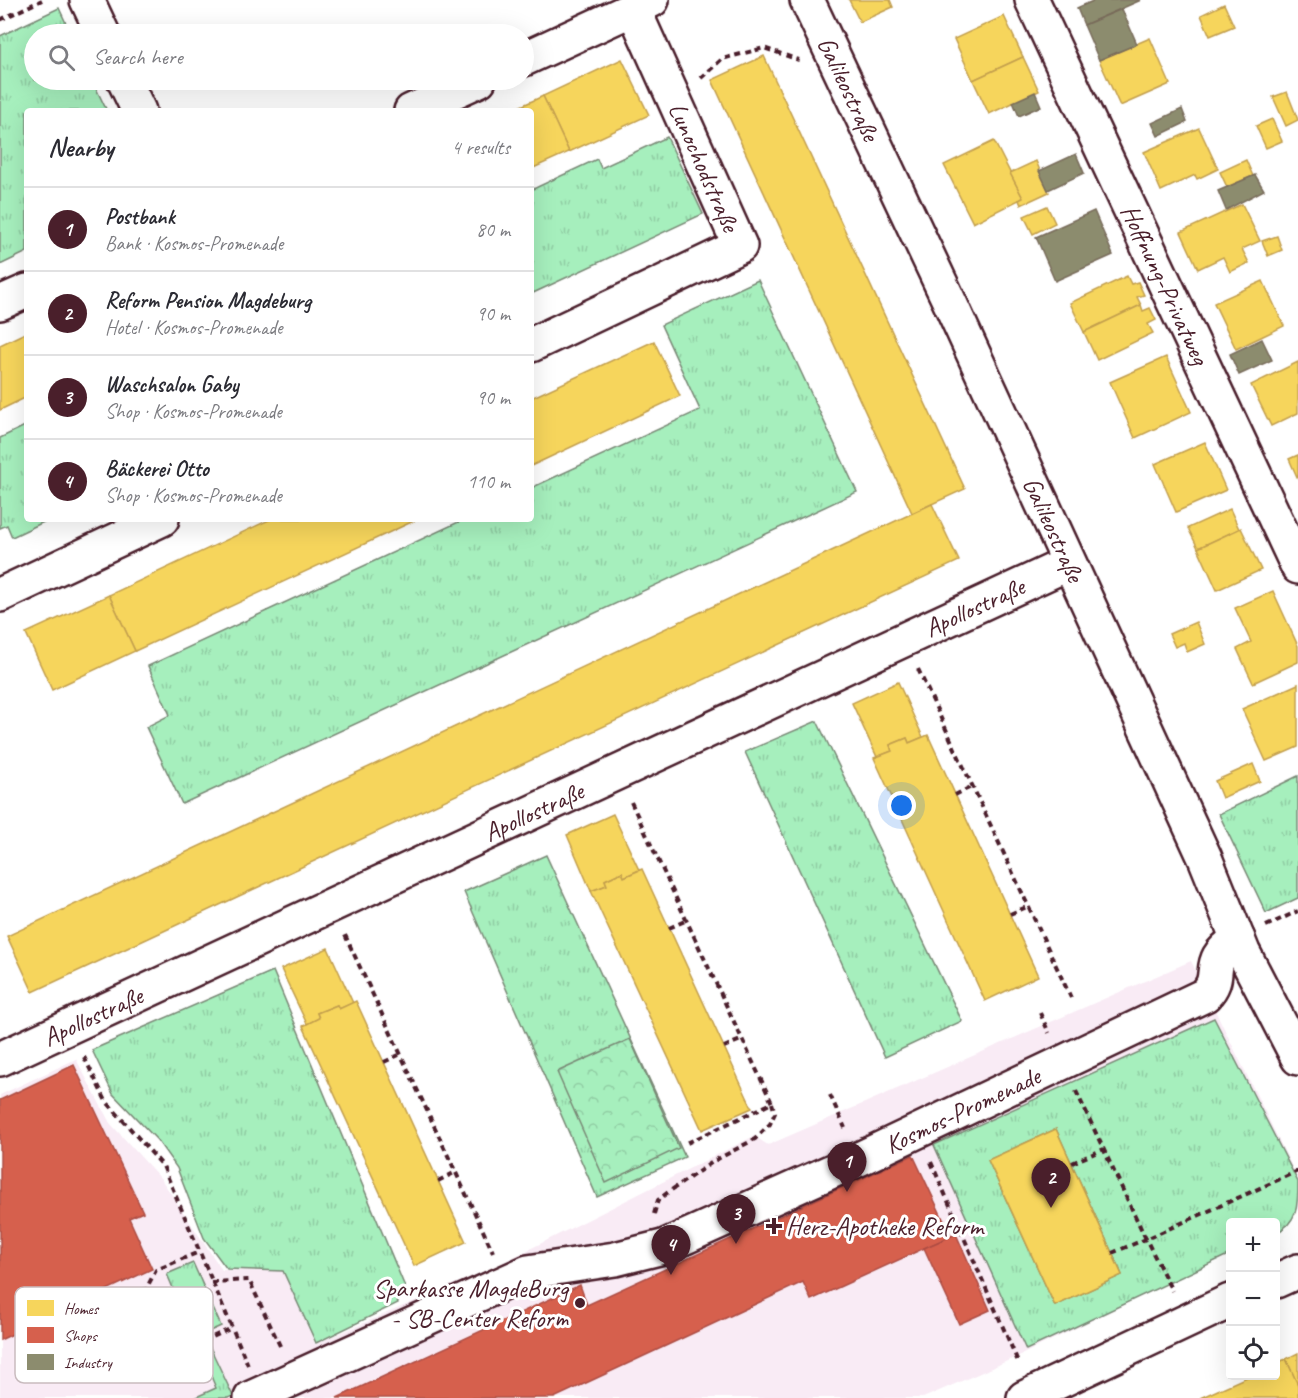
<!DOCTYPE html>
<html lang="en">
<head>
<meta charset="utf-8">
<style>
	:root { --surface:#fff; --page:#f7f7f7; --text:#2b2b33; --muted:#7c7c81; --line:#e1e1e2; --accent:#4a1f2b }
	body { margin:0; font-family:Caveat,sans-serif; background:var(--page); color:var(--text) }
	.controls { position:absolute; right:18px; bottom:18px; display:grid; overflow:hidden; border-radius:6px; box-shadow:0 6px 24px #0002 }
	.controls button { width:54px; height:54px; display:grid; place-items:center; padding:0; border:0; border-bottom:2px solid var(--line); background:var(--surface); color:var(--text); font:30px sans-serif }
	.you { position:absolute; left:902px; top:806px; width:21px; height:21px; margin:-15px; border:4px solid #fff; border-radius:50%; background:#1a73e8; box-shadow:0 0 0 9px #1a73e833 }
	.badge { display:grid; place-items:center; width:39px; height:39px; border-radius:50%; background:var(--accent); color:#fff; font-size:20px; font-weight:700 }
	.pin { position:absolute; translate:-50% -50px; filter:drop-shadow(0 2px 3px #0008) }
	.pin::after { content:''; position:absolute; top:32px; width:21px; height:18px; background:inherit; clip-path:polygon(0 0,100% 0,50% 100%) }
	.list { margin:0; padding:0; list-style:none }
	h2 { display:flex; justify-content:space-between; align-items:center; height:78px; margin:0; padding:0 24px; font-size:26px }
	h2 small { font-size:20px; font-weight:400; color:var(--muted) }
	.list li { display:grid; grid-template-columns:39px 1fr auto; gap:18px; align-items:center; box-sizing:border-box; height:84px; padding:0 24px; border-top:2px solid var(--line) }
	.list b { display:block; font-size:22px; white-space:nowrap }
	.list p { margin:0; font-size:20px; white-space:nowrap; color:var(--muted) }
	.list em { font-size:20px; font-style:normal; color:var(--muted) }
	.icon { flex:none; width:33px; height:33px; fill:none; stroke:currentColor; stroke-width:2; stroke-linecap:round; stroke-linejoin:round }
	.map { position:relative; flex:none; width:1298px; height:1398px; overflow:hidden }
	.search { position:absolute; background:var(--surface); box-shadow:0 6px 24px #0002; left:24px; top:24px; width:510px; height:66px; display:flex; align-items:center; gap:15px; box-sizing:border-box; padding:0 21px; border-radius:33px; color:var(--muted); font-size:22px }
	.panel { position:absolute; background:var(--surface); box-shadow:0 6px 24px #0002; left:24px; top:108px; width:510px; height:414px; border-radius:6px }
	.map>svg:first-child { display:block }
</style>
</head>
<body>
<div class="map">
<svg width="1298" height="1398" viewBox="0 0 1298 1398">
	<defs>
		<pattern id="grass-tufts" width="24" height="20" patternUnits="userSpaceOnUse" patternTransform="scale(1.5)"><rect width="24" height="20" fill="#a6efbd"/><path d="M3 7l-1-3M5 7V3M7 7l1-3M15 17l-1-3M17 17v-4M19 17l1-3" fill="none" stroke="#90cca3"/></pattern>
		<pattern id="park-crowns" width="20" height="18" patternUnits="userSpaceOnUse" patternTransform="scale(1.5)"><rect width="20" height="18" fill="#a6efbd"/><path d="M2 6a3 3 0 1 1 6 0M12 15a3 3 0 1 1 6 0" fill="none" stroke="#90cca3"/></pattern>
	</defs>
	<rect width="100%" height="100%" fill="#fff"/>
	<filter id="ink" filterUnits="userSpaceOnUse"><feTurbulence type="fractalNoise" baseFrequency=".0167" numOctaves="2"/><feDisplacementMap in="SourceGraphic" scale="12" xChannelSelector="R" yChannelSelector="G"/><feConvolveMatrix kernelMatrix="1 2 1 2 8 2 1 2 1" color-interpolation-filters="sRGB"/></filter>
	<g filter="url(#ink)">
		<polygon fill="#f9ebf5" points="1191,961 1298,1179 1298,1209 1276,1222 1230,1222 1230,1253 1021,1355 923,1398 0,1398 0,1095 76,1059 110,1123 161,1179 222,1270 283,1271 315,1344 494,1267 754,1136 768,1145"/>
		<g fill="url(#grass-tufts)" stroke="#788774" stroke-width="1.5" fill-rule="evenodd">
			<polygon points="59,8 71,34 34,34 34,80 92,80 107,111 27,111 27,252 0,265 0,36"/>
			<polygon points="667,137 703,214 531,294 531,190 597,159 601,168"/>
			<polygon points="758,280 857,492 182,804 146,727 170,715 148,666 465,519 531,519 531,488 700,410 661,325"/>
			<polygon points="27,425 27,519 50,519 12,537 7,525 0,528 0,438"/>
			<polygon points="817,721 962,1021 885,1057 745,752"/>
			<polygon points="1298,776 1298,898 1266,913 1219,814"/>
			<polygon points="546,855 685,1157 597,1197 464,892"/>
			<polygon points="273,971 405,1287 393,1292 398,1303 316,1343 283,1271 227,1269 204,1238 177,1168 157,1140 113,1094 92,1050"/>
			<path d="M1214 1018 1298 1182C1298 1205 1298 1222 1276 1233V1222H1230V1254L1026 1350 934 1145ZM1056 1129 1122 1275 1055 1306 988 1160Z"/>
			<polygon points="193,1263 221,1326 194,1338 167,1274"/>
			<polygon points="209,1345 233,1396 228,1398 194,1398 216,1388 200,1350"/>
		</g>
		<polygon fill="url(#park-crowns)" stroke="#788774" stroke-width="1.5" points="630,1039 679,1148 606,1183 557,1072"/>
		<g fill="#f6d55c" stroke="#c29e4d" stroke-width="1.5">
			<polygon points="849,0 890,0 893,7 860,22"/>
			<polygon points="1224,4 1234,26 1210,36 1201,15"/>
			<polygon points="1004,16 1023,57 973,80 954,39"/>
			<polygon points="1150,38 1170,84 1120,106 1099,60"/>
			<polygon points="764,56 965,489 912,513 712,80"/>
			<polygon points="1023,57 1039,91 989,114 973,80"/>
			<polygon points="622,59 649,115 569,152 543,96"/>
			<polygon points="1287,92 1298,120 1286,126 1273,97"/>
			<polygon points="543,96 569,152 531,169 531,111 510,111"/>
			<polygon points="1272,119 1282,141 1266,148 1256,126"/>
			<polygon points="1199,128 1218,169 1197,179 1195,175 1161,191 1144,152"/>
			<polygon points="994,141 1023,198 973,223 944,165"/>
			<polygon points="1246,160 1253,176 1227,187 1220,172"/>
			<polygon points="1036,161 1049,192 1021,205 1019,200 1023,198 1010,173"/>
			<polygon points="1242,204 1260,241 1242,249 1249,263 1230,272 1223,257 1198,269 1181,232"/>
			<polygon points="1047,206 1055,223 1033,234 1024,216"/>
			<polygon points="1277,236 1282,250 1268,256 1262,241"/>
			<polygon points="1127,276 1131,284 1138,282 1144,295 1137,297 1141,305 1084,332 1070,303"/>
			<polygon points="1263,281 1284,326 1236,349 1214,303"/>
			<polygon points="1141,305 1143,311 1150,308 1156,320 1148,324 1153,333 1097,360 1084,332"/>
			<polygon points="27,332 27,397 0,410 0,345"/>
			<polygon points="654,341 680,396 531,466 531,398"/>
			<polygon points="1166,357 1191,412 1135,438 1110,382"/>
			<polygon points="1298,362 1298,413 1271,426 1251,385"/>
			<polygon points="1205,442 1226,490 1176,512 1155,464"/>
			<polygon points="1298,455 1298,479 1289,459"/>
			<polygon points="932,504 959,561 33,992 7,936"/>
			<polygon points="1230,509 1239,529 1198,548 1188,528"/>
			<polygon points="271,519 418,519 135,651 109,595"/>
			<polygon points="1241,528 1261,570 1217,590 1198,548"/>
			<polygon points="1273,591 1298,646 1298,662 1253,683 1237,649 1251,642 1235,608"/>
			<polygon points="109,595 135,651 52,690 26,633"/>
			<polygon points="1196,622 1205,644 1187,652 1184,643 1175,647 1169,634"/>
			<polygon points="898,682 923,737 909,743 907,738 890,745 892,751 877,757 852,703"/>
			<polygon points="1298,684 1298,747 1266,761 1242,709"/>
			<polygon points="928,735 1038,976 985,1001 874,758 892,751 890,745 907,738 909,743"/>
			<polygon points="1253,764 1260,781 1222,798 1215,781"/>
			<polygon points="613,814 639,870 624,877 622,872 605,880 607,885 591,891 567,835"/>
			<polygon points="642,869 752,1108 702,1130 591,891 607,885 605,880 622,872 624,877"/>
			<polygon points="328,948 353,1003 339,1009 337,1005 317,1013 319,1018 307,1024 281,969"/>
			<polygon points="356,1001 466,1242 414,1266 303,1026 319,1018 317,1013 337,1005 339,1009"/>
			<polygon points="1056,1129 1122,1275 1055,1306 988,1160"/>
			<polygon points="1298,1353 1298,1385 1286,1359"/>
			<polygon points="1286,1359 1298,1385 1298,1398 1200,1398 1249,1376 1276,1376 1276,1363"/>
		</g>
		<g fill="#d6604d" stroke="#ac4c43" stroke-width="1.5">
			<polygon points="74,1065 143,1212 129,1218 152,1269 0,1340 0,1100"/>
			<polygon points="913,1155 951,1236 811,1300 803,1282 554,1398 337,1398 580,1285 587,1305"/>
			<polygon points="956,1234 990,1310 959,1324 924,1248"/>
		</g>
		<g fill="#8c8c6e" stroke="#786b5a" stroke-width="1.5">
			<polygon points="1095,0 1141,0 1084,25 1077,8"/>
			<polygon points="1122,9 1137,44 1099,60 1084,25"/>
			<polygon points="1035,92 1041,106 1019,116 1013,102"/>
			<polygon points="1182,109 1187,122 1158,136 1152,123"/>
			<polygon points="1076,154 1084,173 1048,190 1039,171"/>
			<polygon points="1255,175 1264,190 1226,210 1218,191"/>
			<polygon points="1094,211 1113,255 1055,281 1036,237"/>
			<polygon points="1262,339 1272,360 1239,375 1230,354"/>
		</g>
		<g fill="none" stroke-linecap="round" stroke-linejoin="round">
			<defs>
				<g id="street">
					<polyline points="87,0 103,34"/>
					<path id="s1" d="M807 0 951 305 1205 858 1243 952 1298 1058"/>
					<path id="s2" d="M1032 0 1298 567"/>
					<polyline points="524,59 652,0"/>
					<polyline points="124,80 139,111"/>
					<polyline points="411,111 479,80"/>
					<polyline points="0,303 27,291"/>
					<polyline points="531,345 740,246 633,8"/>
					<polyline points="0,595 162,519"/>
					<path id="s3" d="M0 1059 1067 564"/>
					<polyline points="1276,1281 1298,1271"/>
					<path id="s4" d="M251 1398 528 1272 615 1259 663 1247 859 1159 1205 995C1226 974 1201 963 1238 939"/>
					<polyline points="1024,1398 1230,1301"/>
				</g>
			</defs>
			<use href="#street" stroke="#4a1f2b" stroke-width="38"/>
			<g stroke="#4a1f2b" stroke-width="4" stroke-dasharray="6 4.5" stroke-linecap="butt">
				<polyline points="0,20 42,0"/>
				<polyline points="701,78 722,59 764,48 799,60"/>
				<polyline points="918,669 1071,998"/>
				<polyline points="955,795 973,786"/>
				<polyline points="631,802 772,1103 687,1143"/>
				<polyline points="1010,914 1029,906"/>
				<polyline points="1266,926 1298,911"/>
				<polyline points="669,928 687,920"/>
				<polyline points="345,935 493,1252"/>
				<polyline points="1040,1013 1049,1033"/>
				<polyline points="724,1047 743,1039"/>
				<polyline points="84,1057 106,1101 163,1166 248,1365"/>
				<polyline points="384,1062 401,1054"/>
				<polyline points="1076,1091 1146,1239 1298,1171"/>
				<polyline points="830,1095 845,1128"/>
				<polyline points="931,1162 1019,1364"/>
				<polyline points="1072,1163 1104,1149"/>
				<polyline points="438,1181 456,1172"/>
				<polyline points="654,1214 658,1200 667,1193 714,1161 755,1139 770,1124 775,1113 772,1103"/>
				<polyline points="1112,1253 1146,1239 1172,1291"/>
				<polyline points="211,1282 249,1280 281,1348"/>
				<polyline points="144,1293 156,1270 199,1252"/>
				<polyline points="175,1354 232,1328"/>
			</g>
			<use href="#street" stroke="#fff" stroke-width="33"/>
		</g>
	</g>
	<g fill="#4a1f2b" stroke="#fff" stroke-width="2">
		<path d="M771 1217h6v6h6v6h-6v6h-6v-6h-6v-6h6z"/>
		<circle cx="580" cy="1303" r="6"/>
	</g>
	<g text-anchor="middle" dominant-baseline="central" stroke-width="6" stroke-linejoin="round" paint-order="stroke">
		<g font-size="26" fill="#4a1f2b" stroke="#fff">
			<text stroke="none"><textPath href="#s1" startOffset="98">Galileostraße</textPath></text>
			<text transform="translate(704 167) rotate(66)">Lunochodstraße</text>
			<text stroke="none"><textPath href="#s2" startOffset="314">Hoffnung-Privatweg</textPath></text>
			<text stroke="none"><textPath href="#s1" startOffset="584">Galileostraße</textPath></text>
			<text stroke="none"><textPath href="#s3" startOffset="1074">Apollostraße</textPath></text>
			<text stroke="none"><textPath href="#s3" startOffset="588">Apollostraße</textPath></text>
			<text stroke="none"><textPath href="#s3" startOffset="102">Apollostraße</textPath></text>
			<text stroke="none"><textPath href="#s4" startOffset="771">Kosmos-Promenade</textPath></text>
		</g>
		<g font-size="26" fill="#4a1f2b" stroke="#fff" text-anchor="start">
			<text x="786" y="1226">Herz-Apotheke Reform</text>
			<text x="568" y="1288" text-anchor="end">Sparkasse MagdeBurg<tspan x="568" dy="30">- SB-Center Reform</tspan></text>
		</g>
	</g>
	<rect x="15" y="1287" width="198" height="96" rx="9" fill="#fff" stroke="#c9bcbf" stroke-width="1.5"/>
	<rect x="27" y="1300" width="27" height="16" fill="#f6d55c"/>
	<rect x="27" y="1327" width="27" height="16" fill="#d6604d"/>
	<rect x="27" y="1354" width="27" height="16" fill="#8c8c6e"/>
	<g font-size="16" fill="#4a1f2b">
		<text x="64" y="1314">Homes</text>
		<text x="64" y="1341">Shops</text>
		<text x="64" y="1368">Industry</text>
	</g>
</svg>
<div class="controls">
<button>+</button>
<button>−</button>
<button><svg class="icon" aria-label="locate" viewBox="0 0 24 24"><circle cx="12" cy="12" r="6"/><path d="M12 2v4M12 18v4M2 12h4M18 12h4"/></svg></button>
</div>
<div class="you"></div>
<div class="pin badge" style="left:847px;top:1192px">1</div>
<div class="pin badge" style="left:1051px;top:1208px">2</div>
<div class="pin badge" style="left:736px;top:1244px">3</div>
<div class="pin badge" style="left:671px;top:1275px">4</div>
<div class="search"><svg class="icon" aria-label="search" viewBox="0 0 24 24"><circle cx="10" cy="10" r="6"/><path d="M15 15l6 6"/></svg>Search here</div>
<section class="panel">
<h2>Nearby<small>4 results</small></h2>
<ul class="list">
<li><span class="badge">1</span><div><b>Postbank</b><p>Bank · Kosmos-Promenade</p></div><em>80 m</em></li>
<li><span class="badge">2</span><div><b>Reform Pension Magdeburg</b><p>Hotel · Kosmos-Promenade</p></div><em>90 m</em></li>
<li><span class="badge">3</span><div><b>Waschsalon Gaby</b><p>Shop · Kosmos-Promenade</p></div><em>90 m</em></li>
<li><span class="badge">4</span><div><b>Bäckerei Otto</b><p>Shop · Kosmos-Promenade</p></div><em>110 m</em></li>
</ul>
</section>
</div>
</body>
</html>
